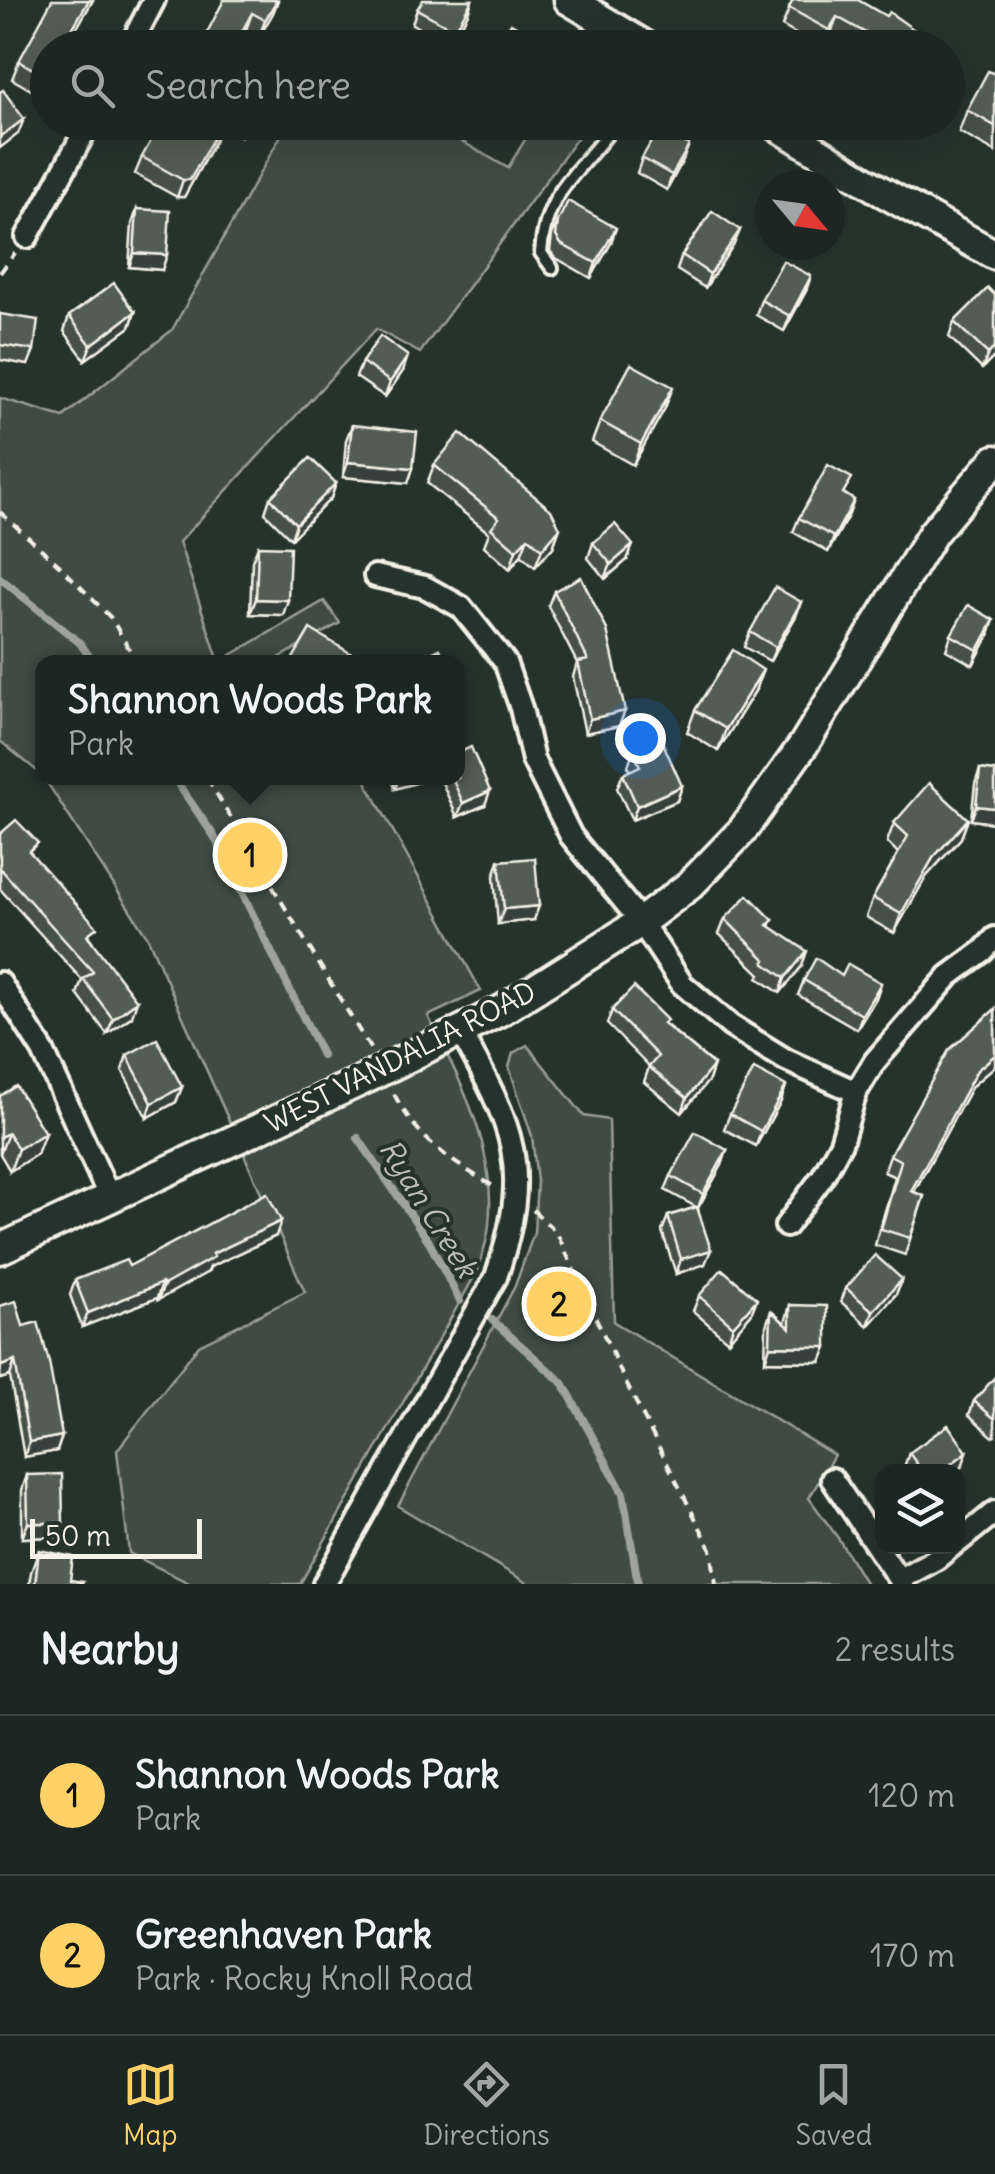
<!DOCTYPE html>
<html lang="en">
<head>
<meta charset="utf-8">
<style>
	:root { --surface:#1c2622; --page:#29322f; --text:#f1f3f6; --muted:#a0a5a5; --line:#3a4340; --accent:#ffd166 }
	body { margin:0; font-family:Delius,sans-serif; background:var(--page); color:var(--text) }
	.controls { position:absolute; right:30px; bottom:30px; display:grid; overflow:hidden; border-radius:20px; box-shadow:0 10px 40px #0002 }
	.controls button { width:90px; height:90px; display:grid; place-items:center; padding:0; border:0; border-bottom:2px solid var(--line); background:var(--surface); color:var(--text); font:50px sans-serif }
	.compass { position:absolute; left:755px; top:170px; width:90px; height:90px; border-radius:50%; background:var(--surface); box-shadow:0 10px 40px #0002; rotate:119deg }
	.scale { position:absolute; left:30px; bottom:25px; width:172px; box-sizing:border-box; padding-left:10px; border:5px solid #f4f1e8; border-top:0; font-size:28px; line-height:35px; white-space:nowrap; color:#f4f1e8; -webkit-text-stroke:8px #26332d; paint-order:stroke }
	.you { position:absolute; left:640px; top:738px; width:35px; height:35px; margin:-25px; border:8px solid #fff; border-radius:50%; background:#1a73e8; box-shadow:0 0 0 15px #1a73e833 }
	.badge { display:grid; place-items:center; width:65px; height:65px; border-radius:50%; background:var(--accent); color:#111; font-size:32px; font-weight:700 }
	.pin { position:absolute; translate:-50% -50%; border:5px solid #fff; box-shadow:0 2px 10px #0006 }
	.popup { position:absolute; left:35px; top:655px; width:430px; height:130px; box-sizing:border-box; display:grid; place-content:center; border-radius:20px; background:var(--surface); filter:drop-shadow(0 2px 8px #0005); font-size:32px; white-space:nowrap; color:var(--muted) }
	.popup b { font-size:38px; color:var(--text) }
	.popup::after { content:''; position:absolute; left:50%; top:100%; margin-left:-20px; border:20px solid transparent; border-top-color:var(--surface) }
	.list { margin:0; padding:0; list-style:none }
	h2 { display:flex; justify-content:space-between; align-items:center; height:130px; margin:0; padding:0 40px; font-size:42px }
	h2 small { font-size:32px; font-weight:400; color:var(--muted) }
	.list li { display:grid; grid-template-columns:65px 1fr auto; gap:30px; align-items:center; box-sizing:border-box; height:160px; padding:0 40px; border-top:2px solid var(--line) }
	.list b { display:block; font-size:38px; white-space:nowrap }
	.list p { margin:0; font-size:32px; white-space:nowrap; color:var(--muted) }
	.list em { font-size:32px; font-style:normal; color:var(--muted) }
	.icon { flex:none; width:55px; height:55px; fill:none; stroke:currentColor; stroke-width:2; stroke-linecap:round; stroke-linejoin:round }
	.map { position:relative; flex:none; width:995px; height:1584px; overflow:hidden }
	.search { position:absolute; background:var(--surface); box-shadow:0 10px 40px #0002; left:30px; right:30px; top:30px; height:110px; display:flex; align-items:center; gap:25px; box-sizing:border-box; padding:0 35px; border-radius:55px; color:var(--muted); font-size:38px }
	.sheet { height:450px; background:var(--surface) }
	nav { display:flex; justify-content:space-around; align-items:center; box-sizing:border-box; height:140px; border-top:2px solid var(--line); background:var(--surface); font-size:28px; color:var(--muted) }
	nav a { display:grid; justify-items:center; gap:5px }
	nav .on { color:var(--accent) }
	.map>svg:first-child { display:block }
</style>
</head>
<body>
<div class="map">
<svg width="995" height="1584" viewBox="0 0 995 1584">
	<rect width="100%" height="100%" fill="#26332d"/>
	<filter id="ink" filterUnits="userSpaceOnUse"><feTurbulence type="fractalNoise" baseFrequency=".01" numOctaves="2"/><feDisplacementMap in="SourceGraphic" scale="20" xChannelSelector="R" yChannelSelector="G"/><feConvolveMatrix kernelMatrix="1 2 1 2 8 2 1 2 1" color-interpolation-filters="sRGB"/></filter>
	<g filter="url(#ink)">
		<g fill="#414b45" stroke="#9a9e96" stroke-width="2.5">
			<polygon points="288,123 430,123 508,168 535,123 588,123 420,353 376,329 179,542 219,662 324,601 340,623 272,662 42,662 42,775 0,741 0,398 63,417 172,330"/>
			<path d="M44 778H364L481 991 428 1016C461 1083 497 1147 489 1224 488 1240 482 1256 478 1270L300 1584H191L129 1553 117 1450 199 1345 305 1292 147 936Z"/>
			<polygon points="527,1045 584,1116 609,1120 614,1322 834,1455 809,1498 838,1538 866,1584 529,1584 398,1506 515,1286 534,1233 537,1181 532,1136 509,1067 513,1053"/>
		</g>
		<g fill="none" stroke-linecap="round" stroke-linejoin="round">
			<g stroke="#9fa39b" stroke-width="8">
				<polyline points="0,578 80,643 93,662"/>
				<polyline points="174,778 214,836 322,1055"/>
				<polyline points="358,1138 428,1240 460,1301"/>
				<polyline points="492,1320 563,1383 623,1493 638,1584"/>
			</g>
			<defs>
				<path id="lane" d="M552 268 541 253C545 187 583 171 616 122"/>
				<g id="street">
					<polyline points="129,48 154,0"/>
					<polyline points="27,237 90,122"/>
					<polyline points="375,576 425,587 461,607 505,662 521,708 533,760 571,836 641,922 682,984 731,1026 786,1060 856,1092"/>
					<polyline points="0,983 43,1051 110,1198"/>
					<polyline points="786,1226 823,1176 841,1143 856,1092 875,1061 949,976 983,951 995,938"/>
					<polyline points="832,1479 902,1584"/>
					<polyline points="958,1542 995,1512"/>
					<polyline points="900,1579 936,1559 952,1546"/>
					<path d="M324 1584 496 1277C533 1166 514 1129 460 1031"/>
				</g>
				<g id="secondary">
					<polyline points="569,0 649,48"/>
					<polyline points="771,122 881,191 995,255"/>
					<polyline points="0,1249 367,1078 502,1010 641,922 690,885 742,831 804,744 933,533 995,460"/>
				</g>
			</defs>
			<use href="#lane" stroke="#f4f1e8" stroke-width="18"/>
			<use href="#street" stroke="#f4f1e8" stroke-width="28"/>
			<use href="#secondary" stroke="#f4f1e8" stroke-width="35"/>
			<g stroke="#f4f1e8" stroke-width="4" stroke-dasharray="10 8" stroke-linecap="butt">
				<polyline points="0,273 15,253"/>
				<polyline points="0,512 59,565 111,618 137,662"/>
				<polyline points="207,778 371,1050"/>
				<path d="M394 1094C419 1141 450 1161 495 1187"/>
				<polyline points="533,1210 557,1233 624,1379 711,1549 716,1584"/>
			</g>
			<use href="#lane" stroke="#26332d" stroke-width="10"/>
			<use href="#street" stroke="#26332d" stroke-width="20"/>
			<use href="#secondary" stroke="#26332d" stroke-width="28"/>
		</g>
		<g fill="#474f49" stroke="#f4f1e8" stroke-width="2.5">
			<polygon points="93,0 65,48 48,48 48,78 38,94 12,79 19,61"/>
			<polygon points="224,0 278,0 273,13 259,37 246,30"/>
			<polygon points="472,0 468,13 450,45 412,24 417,9"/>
			<polygon points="793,0 931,48 851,48 830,36 823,48 820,48 782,26"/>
			<polygon points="995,74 995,152 959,132 967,110"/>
			<polygon points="181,122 248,122 241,136 223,126 184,197 177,197 135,174 142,157 174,134"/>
			<polygon points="642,158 683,160 667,190 637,173"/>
			<polygon points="137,209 162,270 129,267 132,224"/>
			<polygon points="558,221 611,243 591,278 556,258 550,251 552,235"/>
			<polygon points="740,230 734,244 705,288 677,270 682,255"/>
			<polygon points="806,291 784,331 756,315 761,300"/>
			<polygon points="995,295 995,356 982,369 949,337 954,322"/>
			<polygon points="135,312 130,327 85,360 64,331 69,316"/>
			<polygon points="0,314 34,350 28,365 0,360"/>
			<polygon points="362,362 403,371 385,397 356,377"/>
			<polygon points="665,408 633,465 592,442 600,421"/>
			<polygon points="352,425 413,468 408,483 343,477 346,440"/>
			<polygon points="434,465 560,528 553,547 535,567 521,555 510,569 484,546 489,533 427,483"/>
			<polygon points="336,483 331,498 291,539 265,513 270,498"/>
			<polygon points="845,494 854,500 849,514 828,552 793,532 799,518"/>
			<polygon points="593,543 627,560 605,579 588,558"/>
			<polygon points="258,546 283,615 250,614 252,561"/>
			<polygon points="554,591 607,630 619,726 585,733 573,677 577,663 548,606"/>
			<polygon points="801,602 796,616 770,661 744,647 750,632"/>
			<polygon points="951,635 989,635 973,665 946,650"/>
			<polygon points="755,691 718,751 687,732 695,710"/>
			<polygon points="633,751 682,786 677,801 632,820 617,788 623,774 630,770 628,766"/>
			<polygon points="980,769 995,771 995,823 971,820 975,784"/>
			<polygon points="392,778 424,778 423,781 395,789"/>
			<polygon points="440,778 458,778 485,805 457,817"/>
			<polygon points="968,819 961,838 926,877 894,933 866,917 873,898 898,853 887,842 894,823"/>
			<polygon points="0,834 33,856 92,941 132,1016 107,1034 77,994 82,980 0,889"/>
			<polygon points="499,861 534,920 498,924 494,876"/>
			<polygon points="725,919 773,920 770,926 802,966 780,993 758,978 760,974 719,934"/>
			<polygon points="842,976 881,983 876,998 857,1029 798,995 804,980"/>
			<polygon points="995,1009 995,1066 972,1086 914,1192 924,1196 905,1255 875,1245 895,1177 884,1172 890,1155"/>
			<polygon points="612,1010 665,1024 714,1065 709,1080 682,1113 644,1082 649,1067 607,1024"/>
			<polygon points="127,1055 182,1087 176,1102 147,1118 122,1070"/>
			<polygon points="0,1096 37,1154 10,1171 0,1154"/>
			<polygon points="781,1101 756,1146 724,1129 730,1114"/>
			<polygon points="727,1150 722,1165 698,1208 705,1264 676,1274 662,1231 668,1216 696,1207 665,1190 671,1176"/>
			<polygon points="276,1236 210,1267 208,1272 158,1300 157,1298 82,1327 70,1295 75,1280 129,1266"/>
			<polygon points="902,1279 896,1294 868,1326 841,1302 846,1288"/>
			<polygon points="699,1296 751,1314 728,1341 693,1311"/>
			<polygon points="790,1305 821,1362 765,1361 766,1326 771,1311 785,1323"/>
			<polygon points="0,1306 23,1326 62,1436 57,1451 24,1457 10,1376 0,1379"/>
			<polygon points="995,1377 995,1436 993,1437 969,1415 974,1401"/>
			<polygon points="909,1453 962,1467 955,1472 907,1472 904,1467"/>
			<polygon points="27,1475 63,1523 57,1537 22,1538 22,1490"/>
			<polygon points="39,1550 70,1580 82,1584 29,1584 31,1572"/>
		</g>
		<g fill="#39403c" stroke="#f4f1e8" stroke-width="2.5">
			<polygon points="89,0 93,0 65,48 61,48"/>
			<polygon points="278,0 273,13 259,37 265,20"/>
			<polygon points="472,0 468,13 450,45 455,30"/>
			<polygon points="252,13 246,30 236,48 233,48"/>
			<polygon points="837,17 830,36 823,48 829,30"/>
			<polygon points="48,71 48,78 38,94 45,76"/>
			<polygon points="24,119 18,134 0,148 0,137"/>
			<polygon points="222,122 225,122 223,126 184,197 177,197 183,180"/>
			<polygon points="689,145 683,160 667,190 672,175"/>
			<polygon points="616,228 611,243 591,278 596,263"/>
			<polygon points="740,230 734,244 705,288 710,274"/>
			<polygon points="134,253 167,255 162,270 129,267"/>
			<polygon points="811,276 806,291 784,331 790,316"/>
			<polygon points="135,312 130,327 85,360 91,345"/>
			<polygon points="995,347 995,356 982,369 988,354"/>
			<polygon points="408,356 403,371 385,397 390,382"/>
			<polygon points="673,387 665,408 633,465 641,444"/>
			<polygon points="348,462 413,468 408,483 343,477"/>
			<polygon points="336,483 331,498 291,539 296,524"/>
			<polygon points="854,500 849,514 828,552 834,537"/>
			<polygon points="560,528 553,547 535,567 542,549"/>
			<polygon points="528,537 521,555 510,569 516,550"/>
			<polygon points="633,545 627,560 605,579 611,564"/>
			<polygon points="256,599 288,600 283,615 250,614"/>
			<polygon points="801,602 796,616 770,661 776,647"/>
			<polygon points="994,620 989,635 973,665 978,650"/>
			<polygon points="763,670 755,691 718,751 726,729"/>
			<polygon points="625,711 619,726 585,733 590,719"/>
			<polygon points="399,778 424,778 423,781 395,789"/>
			<polygon points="682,786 677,801 632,820 637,806"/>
			<polygon points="490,791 485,805 457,817 463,803"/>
			<polygon points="976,806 995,808 995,823 971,820"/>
			<polygon points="968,819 961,838 926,877 894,933 901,914 933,858"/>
			<polygon points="539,906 534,920 498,924 504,909"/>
			<polygon points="807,951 802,966 780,993 785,978"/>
			<polygon points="881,983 876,998 857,1029 862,1015"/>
			<polygon points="137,1001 132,1016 107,1034 113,1019"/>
			<polygon points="995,1055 995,1066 972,1086 905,1208 911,1191 977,1070"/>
			<polygon points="714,1065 709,1080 682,1113 687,1098"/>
			<polygon points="786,1086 781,1101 756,1146 761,1131"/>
			<polygon points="182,1087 176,1102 147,1118 152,1103"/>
			<polygon points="8,1133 0,1154 0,1137"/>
			<polygon points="45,1133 37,1154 10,1171 18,1149"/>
			<polygon points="727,1150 722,1165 698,1208 703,1194"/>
			<polygon points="281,1221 276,1236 210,1267 208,1272 158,1300 164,1285 212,1254"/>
			<polygon points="711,1250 705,1264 676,1274 681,1259"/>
			<polygon points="902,1279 896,1294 868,1326 873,1311"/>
			<polygon points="162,1283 157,1298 82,1327 88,1313"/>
			<polygon points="757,1299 751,1314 728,1341 733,1326"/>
			<polygon points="770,1346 827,1347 821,1362 765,1361"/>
			<polygon points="15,1361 10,1376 0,1379 1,1366"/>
			<polygon points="62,1436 57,1451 24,1457 29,1442"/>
			<polygon points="967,1452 962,1467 955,1472 940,1472"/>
			<polygon points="28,1523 63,1523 57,1537 22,1538"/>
		</g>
		<g fill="#525c55" stroke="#f4f1e8" stroke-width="2.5">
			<polygon points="52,0 89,0 61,48 48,48 48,71 45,76 19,61"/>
			<polygon points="224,0 277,0 265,20 252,13 233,48 199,48"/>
			<polygon points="423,0 472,0 455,30 417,9"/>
			<polygon points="793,0 858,0 886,16 889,12 933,43 930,48 863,48 871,36 837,17 829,30 789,8"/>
			<polygon points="511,23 555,48 497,48"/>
			<polygon points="988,71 995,74 995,126 967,110"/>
			<polygon points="3,90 24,119 0,137 0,92"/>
			<polygon points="181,122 222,122 190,180 183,180 142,157 159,126 174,134"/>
			<polygon points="659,128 689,145 672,175 642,158"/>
			<polygon points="568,201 616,228 596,263 561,244 556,236 558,221"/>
			<polygon points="137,209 170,211 167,255 134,253"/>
			<polygon points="712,211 740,230 710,274 682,255"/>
			<polygon points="783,261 811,276 790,316 761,300"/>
			<polygon points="114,283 135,312 91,345 69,316"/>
			<polygon points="988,288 995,295 995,347 988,354 954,322"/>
			<polygon points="0,314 38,320 34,350 0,345"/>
			<polygon points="380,336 408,356 390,382 362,362"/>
			<polygon points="631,364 673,387 641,444 600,421"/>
			<polygon points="352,425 417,432 413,468 348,462"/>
			<polygon points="460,433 551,510 560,528 542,549 528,537 516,550 491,528 499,518 434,465"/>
			<polygon points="310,458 336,483 296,524 270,498"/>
			<polygon points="828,465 852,478 843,493 854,500 834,537 799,518"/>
			<polygon points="615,524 633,545 611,564 593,543"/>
			<polygon points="258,546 290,547 288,600 256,599"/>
			<polygon points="581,577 607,630 625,711 590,719 578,662 588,660 554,591"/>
			<polygon points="775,587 801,602 776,647 750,632"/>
			<polygon points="968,605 994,620 978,650 951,635"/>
			<polygon points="310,629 355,656 351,662 296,662 292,660"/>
			<polygon points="440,649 446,662 412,662"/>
			<polygon points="733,650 763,670 726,729 695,710"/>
			<polygon points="662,741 682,786 637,806 623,774 640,766 633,751"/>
			<polygon points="471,747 490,791 463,803 452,778 458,778 458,753"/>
			<polygon points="980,769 995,771 995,808 976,806"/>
			<polygon points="929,783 968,819 933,858 901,914 873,898 908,836 894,823"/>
			<polygon points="16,820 38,843 29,851 97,927 87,935 137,1001 113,1019 83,979 93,972 0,868 0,834"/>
			<polygon points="535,858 539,906 504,909 499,861"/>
			<polygon points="748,895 773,920 768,925 807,951 785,978 764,963 766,960 725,919"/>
			<polygon points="816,958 842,976 848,964 881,983 862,1015 804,980"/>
			<polygon points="634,987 667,1020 663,1023 714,1065 687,1098 649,1067 658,1056 612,1010"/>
			<polygon points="995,1009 995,1055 977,1070 911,1191 924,1196 910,1238 881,1229 901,1161 890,1155 949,1050"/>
			<polygon points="157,1039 182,1087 152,1103 127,1055"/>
			<polygon points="754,1069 786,1086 761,1131 730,1114"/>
			<polygon points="16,1086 45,1133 18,1149 8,1133 0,1137 0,1096"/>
			<polygon points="695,1132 727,1150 703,1194 671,1176"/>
			<polygon points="267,1193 281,1221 212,1254 214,1257 164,1285 162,1283 88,1313 75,1280 126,1260 129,1266"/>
			<polygon points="697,1207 711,1250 681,1259 668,1216"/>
			<polygon points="875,1255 902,1279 873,1311 846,1288"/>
			<polygon points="722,1269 757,1299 733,1326 699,1296"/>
			<polygon points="16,1301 23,1326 38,1322 49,1362 62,1436 29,1442 15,1361 1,1366 0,1306"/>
			<polygon points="790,1305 827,1306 827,1347 770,1346 771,1311 790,1328"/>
			<polygon points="995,1377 995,1419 974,1401"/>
			<polygon points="948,1425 967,1452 940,1472 923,1472 909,1453"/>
			<polygon points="62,1474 63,1523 28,1523 27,1475"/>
			<polygon points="39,1550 73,1557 70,1580 83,1582 82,1584 35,1584"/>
		</g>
	</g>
	<g text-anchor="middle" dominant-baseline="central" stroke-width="8" stroke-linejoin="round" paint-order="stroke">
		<g font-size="28" fill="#f4f1e8" stroke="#26332d">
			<text transform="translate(400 1057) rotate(-27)">WEST VANDALIA ROAD</text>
		</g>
		<g font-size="30" font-style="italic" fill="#bcbdb5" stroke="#26332d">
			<text transform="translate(429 1208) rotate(58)">Ryan Creek</text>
		</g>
	</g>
</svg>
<div class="controls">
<button><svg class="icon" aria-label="layers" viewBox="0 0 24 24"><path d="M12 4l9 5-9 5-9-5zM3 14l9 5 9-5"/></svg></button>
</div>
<svg class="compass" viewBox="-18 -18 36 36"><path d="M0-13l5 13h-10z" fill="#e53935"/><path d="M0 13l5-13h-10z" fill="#a0a5a5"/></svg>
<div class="scale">50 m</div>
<div class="you"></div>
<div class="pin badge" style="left:250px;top:855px">1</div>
<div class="popup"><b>Shannon Woods Park</b>Park</div>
<div class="pin badge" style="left:559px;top:1304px">2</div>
<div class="search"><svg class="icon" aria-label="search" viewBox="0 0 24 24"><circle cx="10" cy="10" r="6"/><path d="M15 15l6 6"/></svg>Search here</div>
</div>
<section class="sheet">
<h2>Nearby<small>2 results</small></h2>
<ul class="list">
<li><span class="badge">1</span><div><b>Shannon Woods Park</b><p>Park</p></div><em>120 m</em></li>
<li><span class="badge">2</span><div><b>Greenhaven Park</b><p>Park · Rocky Knoll Road</p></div><em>170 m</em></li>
</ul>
</section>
<nav>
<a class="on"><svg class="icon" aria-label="map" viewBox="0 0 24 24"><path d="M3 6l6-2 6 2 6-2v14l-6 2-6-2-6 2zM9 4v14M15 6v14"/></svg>Map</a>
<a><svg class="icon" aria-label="directions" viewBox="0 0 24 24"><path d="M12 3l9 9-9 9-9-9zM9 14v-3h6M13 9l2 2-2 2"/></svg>Directions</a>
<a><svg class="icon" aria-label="saved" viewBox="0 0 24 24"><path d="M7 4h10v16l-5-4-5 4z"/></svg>Saved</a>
</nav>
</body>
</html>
